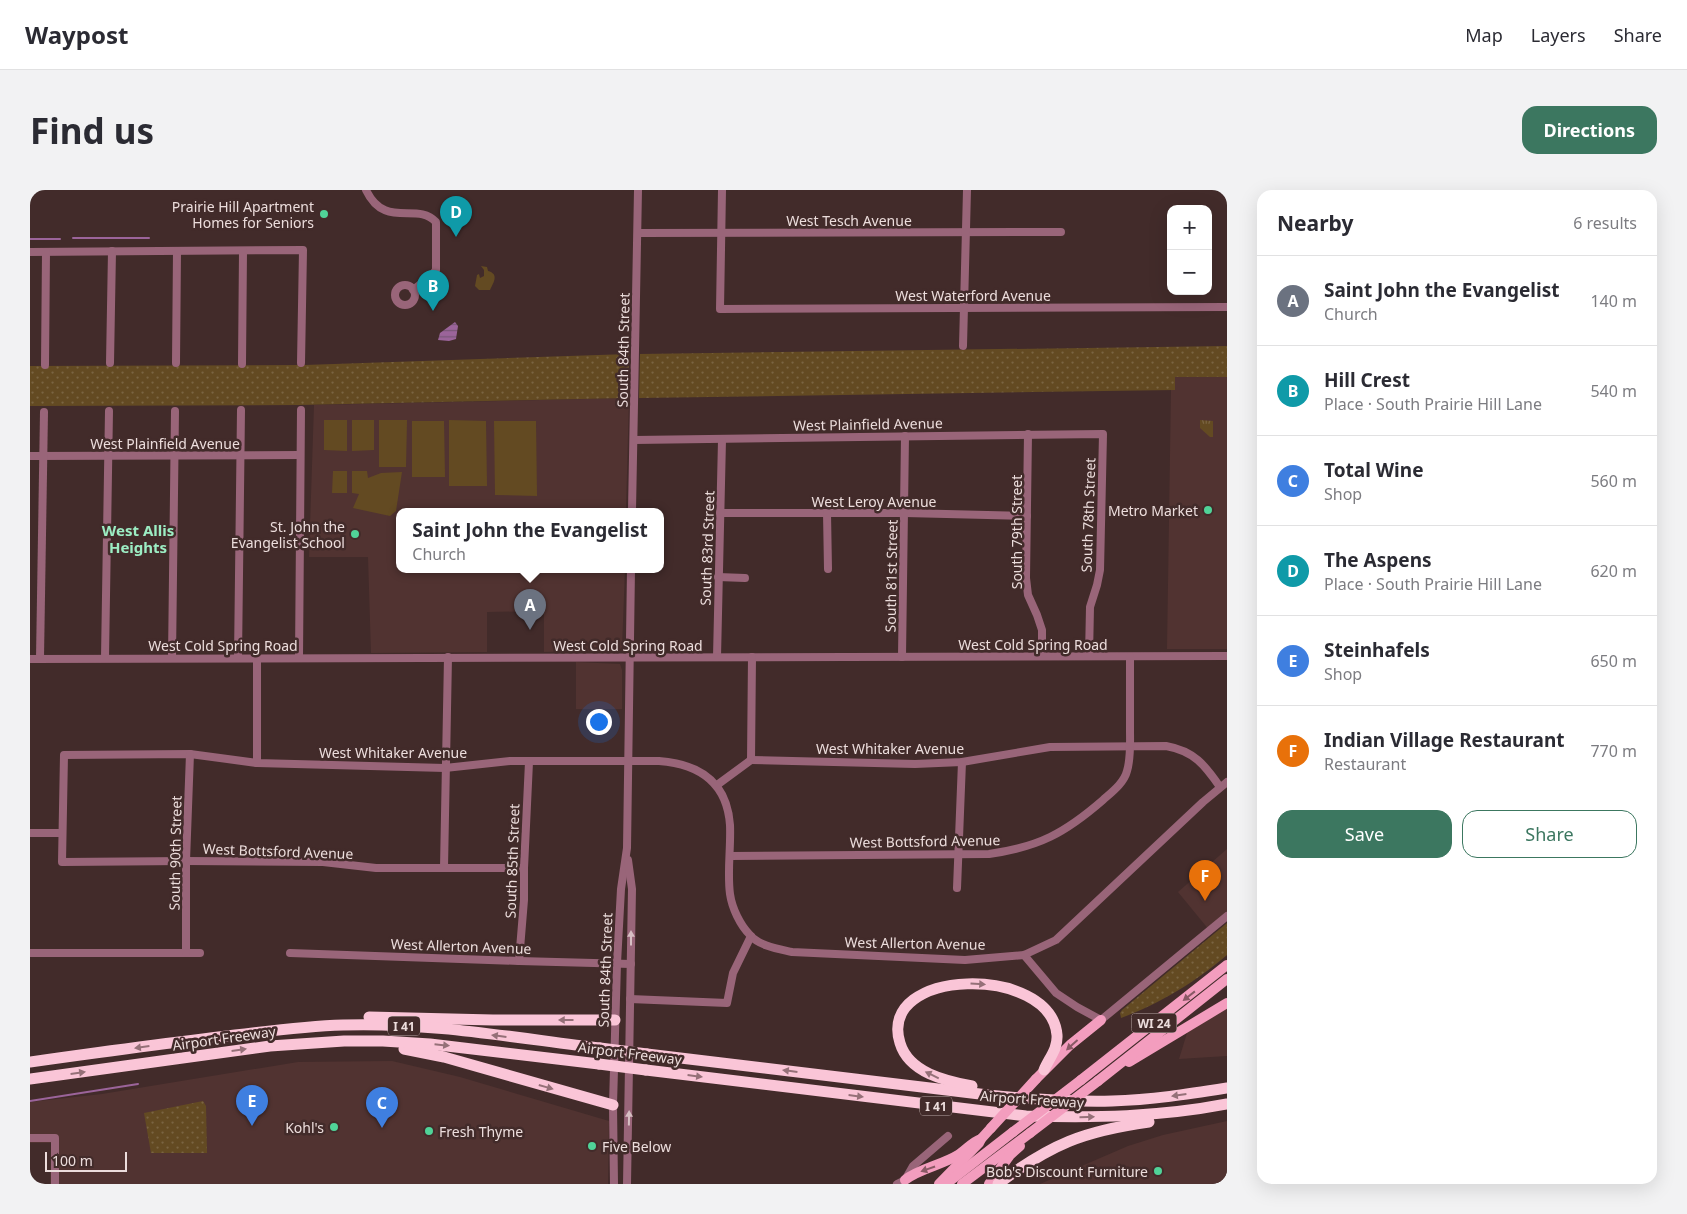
<!DOCTYPE html>
<html lang="en">
<head>
<meta charset="utf-8">
<style>
	:root { --surface:#fff; --page:#f2f2f3; --text:#2b2b33; --muted:#7c7c81; --line:#e1e1e2; --accent:#3c7760 }
	body { margin:0; font-family:"Noto Sans",sans-serif; background:var(--page); color:var(--text) }
	.controls { position:absolute; right:15px; top:15px; display:grid; overflow:hidden; border-radius:10px; box-shadow:0 5px 20px #0002 }
	.controls button { width:45px; height:45px; display:grid; place-items:center; padding:0; border:0; border-bottom:1px solid var(--line); background:var(--surface); color:var(--text); font:25px sans-serif }
	.scale { position:absolute; left:15px; bottom:12px; width:82px; box-sizing:border-box; padding-left:5px; border:2px solid #ecdddc; border-top:0; font-size:14px; line-height:18px; white-space:nowrap; color:#ecdddc; -webkit-text-stroke:4px #422b2a; paint-order:stroke }
	.you { position:absolute; left:568px; top:531px; width:18px; height:18px; margin:-12px; border:4px solid #fff; border-radius:50%; background:#1a73e8; box-shadow:0 0 0 8px #1a73e833 }
	.badge { display:grid; place-items:center; width:32px; height:32px; border-radius:50%; background:var(--accent); color:#fff; font-size:16px; font-weight:700 }
	.pin { position:absolute; translate:-50% -41px; filter:drop-shadow(0 1px 2px #0008) }
	.pin::after { content:''; position:absolute; top:26px; width:18px; height:15px; background:inherit; clip-path:polygon(0 0,100% 0,50% 100%) }
	.popup { position:absolute; left:366px; top:318px; width:268px; height:65px; box-sizing:border-box; display:grid; place-content:center; border-radius:10px; background:var(--surface); filter:drop-shadow(0 1px 4px #0005); font-size:16px; white-space:nowrap; color:var(--muted) }
	.popup b { font-size:19px; color:var(--text) }
	.popup::after { content:''; position:absolute; left:50%; top:100%; margin-left:-10px; border:10px solid transparent; border-top-color:var(--surface) }
	.list { margin:0; padding:0; list-style:none }
	h2 { display:flex; justify-content:space-between; align-items:center; height:65px; margin:0; padding:0 20px; font-size:21px }
	h2 small { font-size:16px; font-weight:400; color:var(--muted) }
	.list li { display:grid; grid-template-columns:32px 1fr auto; gap:15px; align-items:center; box-sizing:border-box; height:90px; padding:0 20px; border-top:1px solid var(--line) }
	.list b { display:block; font-size:19px; white-space:nowrap }
	.list p { margin:0; font-size:16px; white-space:nowrap; color:var(--muted) }
	.list em { font-size:16px; font-style:normal; color:var(--muted) }
	.actions { display:flex; gap:10px; padding:15px 20px }
	.actions a { flex:1; padding:11px 0; border:1px solid var(--accent); border-radius:15px; text-align:center; font-size:18px; color:var(--accent) }
	.actions .main { background:var(--accent); color:#fff }
	.map { position:relative; flex:none; width:1197px; height:994px; overflow:hidden; border-radius:15px }
	header { display:flex; align-items:center; gap:30px; box-sizing:border-box; height:70px; padding:0 25px; background:var(--surface); border-bottom:1px solid var(--line) }
	header strong { font-size:24px }
	nav { display:flex; gap:28px; margin-inline-start:auto; font-size:18px }
	.intro { display:flex; align-items:center; justify-content:space-between; box-sizing:border-box; height:120px; padding:0 30px }
	h1 { margin:0; font-size:35px }
	.button { padding:12px 22px; border-radius:15px; background:var(--accent); color:#fff; font-size:18px; font-weight:700 }
	main { display:flex; gap:30px; padding:0 30px }
	aside { flex:1; background:var(--surface); border-radius:15px; box-shadow:0 5px 20px #0002 }
	.map>svg:first-child { display:block }
</style>
</head>
<body>
<header>
<strong>Waypost</strong>
<nav><a>Map</a><a>Layers</a><a>Share</a></nav>
</header>
<div class="intro"><h1>Find us</h1><a class="button">Directions</a></div>
<main>
<div class="map">
<svg width="1197" height="994" viewBox="0 0 1197 994">
	<defs>
		<pattern id="grass-dots" width="8" height="8" patternUnits="userSpaceOnUse" patternTransform="scale(1.25)"><rect width="8" height="8" fill="#634a22"/><path d="M2 2h.1M6 6h.1" fill="none" stroke="#7a6442" stroke-width="1.8" stroke-linecap="round"/></pattern>
		<pattern id="park-tufts" width="24" height="20" patternUnits="userSpaceOnUse" patternTransform="scale(1.25)"><rect width="24" height="20" fill="#634a22"/><path d="M3 7l-1-3M5 7V3M7 7l1-3M15 17l-1-3M17 17v-4M19 17l1-3" fill="none" stroke="#7a6442"/></pattern>
		<pattern id="water-rules" width="6" height="5" patternUnits="userSpaceOnUse" patternTransform="scale(1.25)"><rect width="6" height="5" fill="#9b649a"/><path d="M0 2.5h6" fill="none" stroke="#795677"/></pattern>
	</defs>
	<rect width="100%" height="100%" fill="#422b2a"/>
	<g fill="#513331">
		<polygon points="1145,187 1197,187 1197,459 1137,459 1141,200 1145,199"/>
		<polygon points="599,208 596,321 370,321 370,379 595,379 592,458 589,460 514,462 514,421 457,422 457,462 341,463 338,367 279,367 284,215"/>
		<polygon points="546,472 590,474 592,480 592,519 546,519"/>
		<polygon points="1197,659 1197,726 1180,741 1148,702"/>
		<polygon points="1197,817 1197,866 1149,869 1158,840"/>
		<polygon points="362,871 430,887 579,931 578,994 20,994 21,953 0,953 0,912 72,904 268,872"/>
		<polygon points="1197,931 1197,994 1010,994 1098,956 1133,945"/>
	</g>
	<g fill="url(#grass-dots)">
		<polygon points="1197,156 1197,187 1145,187 1145,200 609,208 610,164"/>
		<polygon points="599,164 599,208 269,215 0,216 0,176 275,175"/>
		<path d="M1197 733V765C1167 791 1129 814 1091 828L1090 823 1092 820Z"/>
		<polygon points="173,911 176,916 177,963 121,963 114,923"/>
	</g>
	<polygon fill="url(#park-tufts)" points="1170,230 1183,231 1183,247 1180,247 1170,238"/>
	<g fill="#634a22">
		<path d="M451 76 457 77 458 81C469 84 464 92 460 100H449L445 96 447 85 449 84 450 88 454 86V80Z"/>
		<polygon points="294,230 317,230 317,261 294,260"/>
		<polygon points="322,230 344,230 344,260 322,261"/>
		<polygon points="349,230 377,230 376,277 349,277"/>
		<polygon points="419,230 456,231 457,296 419,296"/>
		<polygon points="382,231 414,231 415,287 382,287"/>
		<polygon points="464,231 506,231 507,306 465,305"/>
		<polygon points="303,281 317,281 317,303 302,303"/>
		<polygon points="322,281 337,281 338,288 351,283 372,282 366,321 360,326 323,318 329,304 322,303"/>
	</g>
	<polygon fill="url(#water-rules)" points="425,132 428,136 426,149 419,151 408,150 410,143"/>
	<g fill="none" stroke-linecap="round" stroke-linejoin="round">
		<g stroke="#9b649a" stroke-width="2">
			<polyline points="43,48 119,48"/>
			<polyline points="0,49 30,49"/>
			<polyline points="0,911 108,894"/>
		</g>
		<g stroke="#996579" stroke-width="8">
			<path d="M336 0C355 40 387 11 406 32V80L403 84 383 100"/>
			<polyline points="692,0 690,119 1197,117"/>
			<polyline points="608,43 1031,42"/>
			<polyline points="0,62 273,60 271,173"/>
			<circle cx="375" cy="105" r="10"/>
			<polyline points="933,156 937,0"/>
			<polyline points="80,173 82,61"/>
			<polyline points="146,173 147,61"/>
			<polyline points="212,174 213,61"/>
			<polyline points="15,175 16,62"/>
			<polyline points="998,244 996,388 998,405 1007,425 1012,440 1012,466"/>
			<polyline points="604,250 1073,244 1070,380 1067,395 1060,417 1059,466"/>
			<polyline points="0,266 270,265"/>
			<polyline points="602,321 608,0"/>
			<polyline points="690,323 875,323 997,326"/>
			<polyline points="797,323 798,379"/>
			<polyline points="688,387 715,388"/>
			<polyline points="687,467 692,250"/>
			<polyline points="872,467 875,246"/>
			<polyline points="10,468 14,222"/>
			<polyline points="75,468 79,221"/>
			<polyline points="142,468 145,221"/>
			<polyline points="208,468 211,220"/>
			<polyline points="269,468 271,220"/>
			<polyline points="0,469 1197,466"/>
			<path d="M721 570 885 574 932 572 1020 557 1136 556C1164 561 1175 575 1190 597"/>
			<polyline points="227,573 227,468"/>
			<polyline points="687,595 721,570 722,467"/>
			<polyline points="0,643 31,643"/>
			<path d="M700 666 959 664C1009 657 1035 643 1073 610 1082 602 1094 593 1097 581 1101 568 1100 553 1100 539 1100 515 1100 491 1100 467"/>
			<polyline points="414,678 418,467"/>
			<path d="M494 678H346L293 672 156 671 32 672 34 565 160 564 227 573 415 578 480 571H629C669 574 697 592 700 635 701 658 697 682 700 704 702 718 710 735 720 745 729 756 749 759 762 762L935 770 994 765 1026 750 1173 612 1197 592"/>
			<polyline points="927,698 932,572"/>
			<polyline points="0,763 170,763"/>
			<polyline points="156,763 156,671 160,564"/>
			<polyline points="260,763 489,771 601,774"/>
			<polyline points="994,765 1026,803 1047,817 1071,830 1197,726"/>
			<polyline points="489,771 494,710 494,678 499,572"/>
			<polyline points="600,809 697,813 703,783 721,746"/>
			<polyline points="0,948 25,948 25,994"/>
			<polyline points="584,994 583,915 587,773 591,699 597,658 601,379"/>
			<polyline points="597,994 602,699 598,670"/>
			<polyline points="867,994 875,990 883,976 918,946"/>
		</g>
		<g stroke="#f39dbe" stroke-width="10">
			<polyline points="1099,872 1197,813"/>
			<polyline points="1006,889 1040,855 1071,830"/>
			<polyline points="1051,890 1197,775"/>
			<polyline points="1068,891 1197,789"/>
			<path d="M875 990C888 979 912 975 928 965 936 960 942 952 951 949"/>
			<polyline points="909,994 949,953 951,949 961,938"/>
			<polyline points="916,994 983,942"/>
			<polyline points="932,994 1000,943"/>
			<polyline points="959,994 980,965 990,956"/>
		</g>
		<g stroke="#fac5d7" stroke-width="11">
			<polyline points="339,827 463,830 585,830"/>
			<polyline points="374,859 414,867 583,915"/>
			<path d="M617 864 958 905C999 909 1041 912 1082 911 1121 910 1159 904 1197 898"/>
			<path d="M0 872C71 862 143 852 215 844 247 840 280 836 313 835 397 832 486 848 570 858"/>
			<path d="M616 880 996 926C1064 928 1130 927 1197 914"/>
			<polyline points="0,889 240,856 314,851 353,851 400,854 569,874"/>
			<path d="M942 896C916 891 879 883 870 853 846 777 1021 774 1027 845 1028 859 1019 868 1014 880"/>
			<path d="M968 994C1021 954 1054 941 1119 932"/>
		</g>
		<g stroke="#f39dbe" stroke-width="10">
			<polyline points="961,938 1006,889"/>
			<polyline points="983,942 1051,890"/>
			<polyline points="1000,943 1068,891"/>
		</g>
		<g stroke="#fac5d7" stroke-width="11">
			<polyline points="570,858 617,864"/>
			<polyline points="569,874 616,880"/>
		</g>
	</g>
	<defs><path id="oneway-solid" d="M-6-.8H1V-3.2L6.5 0L1 3.2V.8H-6Z" transform="scale(1.25)"/></defs>
	<g fill="#d7bfc3">
		<use href="#oneway-solid" transform="translate(601 748) rotate(-90)"/>
		<use href="#oneway-solid" transform="translate(599 928) rotate(-89)"/>
	</g>
	<g fill="#957078">
		<use href="#oneway-solid" transform="translate(948 794) rotate(3)"/>
		<use href="#oneway-solid" transform="translate(536 830) rotate(180)"/>
		<use href="#oneway-solid" transform="translate(469 846) rotate(-173)"/>
		<use href="#oneway-solid" transform="translate(412 855) rotate(6)"/>
		<use href="#oneway-solid" transform="translate(112 857) rotate(172)"/>
		<use href="#oneway-solid" transform="translate(209 860) rotate(-8)"/>
		<use href="#oneway-solid" transform="translate(760 881) rotate(-173)"/>
		<use href="#oneway-solid" transform="translate(48 883) rotate(-8)"/>
		<use href="#oneway-solid" transform="translate(902 885) rotate(-154)"/>
		<use href="#oneway-solid" transform="translate(665 886) rotate(7)"/>
		<use href="#oneway-solid" transform="translate(516 897) rotate(16)"/>
		<use href="#oneway-solid" transform="translate(1149 905) rotate(172)"/>
		<use href="#oneway-solid" transform="translate(826 906) rotate(7)"/>
		<use href="#oneway-solid" transform="translate(1057 927) rotate(-1)"/>
	</g>
	<g fill="#895965">
		<use href="#oneway-solid" transform="translate(1159 806) rotate(142)"/>
		<use href="#oneway-solid" transform="translate(1042 855) rotate(138)"/>
		<use href="#oneway-solid" transform="translate(898 979) rotate(161)"/>
	</g>
	<g fill="#50d398" stroke="#422b2a" stroke-width="2">
		<circle cx="294" cy="24" r="5"/>
		<circle cx="1178" cy="320" r="5"/>
		<circle cx="325" cy="344" r="5"/>
		<circle cx="304" cy="937" r="5"/>
		<circle cx="399" cy="941" r="5"/>
		<circle cx="562" cy="956" r="5"/>
		<circle cx="1128" cy="981" r="5"/>
	</g>
	<g text-anchor="middle" dominant-baseline="central" stroke-width="5" stroke-linejoin="round" paint-order="stroke">
		<g fill="#422b2a" stroke="#b9a8a7" stroke-width="1">
			<rect x="1101.5" y="823.5" width="45" height="19" rx="4"/>
			<rect x="358" y="826.5" width="32" height="19" rx="4"/>
			<rect x="890" y="906.5" width="32" height="19" rx="4"/>
		</g>
		<g font-size="12" font-weight="bold" fill="#ecdddc">
			<text x="1124" y="833">WI 24</text>
			<text x="374" y="836">I 41</text>
			<text x="906" y="916">I 41</text>
		</g>
		<g font-size="14" fill="#ecdddc" stroke="#422b2a" text-anchor="end">
			<text x="284" y="16">Prairie Hill Apartment<tspan x="284" dy="16">Homes for Seniors</tspan></text>
			<text x="1168" y="320">Metro Market</text>
			<text x="315" y="336">St. John the<tspan x="315" dy="16">Evangelist School</tspan></text>
			<text x="294" y="937">Kohl's</text>
			<text x="409" y="941" text-anchor="start">Fresh Thyme</text>
			<text x="572" y="956" text-anchor="start">Five Below</text>
			<text x="1118" y="981">Bob's Discount Furniture</text>
		</g>
		<g font-size="14" fill="#ecdddc" stroke="#422b2a">
			<text x="819" y="30">West Tesch Avenue</text>
			<text x="943" y="105">West Waterford Avenue</text>
			<text transform="translate(593 160) rotate(-89)">South 84th Street</text>
			<text transform="translate(838 234) rotate(-1)">West Plainfield Avenue</text>
			<text x="135" y="253">West Plainfield Avenue</text>
			<text x="844" y="311">West Leroy Avenue</text>
			<text transform="translate(1058 325) rotate(-88)">South 78th Street</text>
			<text transform="translate(986 342) rotate(-90)">South 79th Street</text>
			<text transform="translate(677 358) rotate(-88)">South 83rd Street</text>
			<text transform="translate(861 386) rotate(-89)">South 81st Street</text>
			<text x="1003" y="454">West Cold Spring Road</text>
			<text x="193" y="455">West Cold Spring Road</text>
			<text x="598" y="455">West Cold Spring Road</text>
			<text x="860" y="558">West Whitaker Avenue</text>
			<text x="363" y="562">West Whitaker Avenue</text>
			<text transform="translate(895 651) rotate(-1)">West Bottsford Avenue</text>
			<text transform="translate(248 661) rotate(2)">West Bottsford Avenue</text>
			<text transform="translate(145 663) rotate(-89)">South 90th Street</text>
			<text transform="translate(482 671) rotate(-88)">South 85th Street</text>
			<text transform="translate(885 753) rotate(1)">West Allerton Avenue</text>
			<text transform="translate(431 756) rotate(2)">West Allerton Avenue</text>
			<text transform="translate(575 780) rotate(-88)">South 84th Street</text>
			<text transform="translate(194 848) rotate(-8)">Airport Freeway</text>
			<text transform="translate(600 863) rotate(7)">Airport Freeway</text>
			<text transform="translate(1002 909) rotate(4)">Airport Freeway</text>
		</g>
		<g font-size="15" font-weight="bold" fill="#9cedc3" stroke="#422b2a">
			<text x="108" y="340">West Allis<tspan x="108" dy="17">Heights</tspan></text>
		</g>
	</g>
</svg>
<div class="controls">
<button>+</button>
<button>−</button>
</div>
<div class="scale">100 m</div>
<div class="you"></div>
<div class="pin badge" style="left:500px;top:440px;background:#6b7280">A</div>
<div class="popup"><b>Saint John the Evangelist</b>Church</div>
<div class="pin badge" style="left:403px;top:121px;background:#0f9aa8">B</div>
<div class="pin badge" style="left:352px;top:938px;background:#3f7fe0">C</div>
<div class="pin badge" style="left:426px;top:47px;background:#0f9aa8">D</div>
<div class="pin badge" style="left:222px;top:936px;background:#3f7fe0">E</div>
<div class="pin badge" style="left:1175px;top:711px;background:#e8710a">F</div>
</div>
<aside>
<h2>Nearby<small>6 results</small></h2>
<ul class="list">
<li><span class="badge" style="background:#6b7280">A</span><div><b>Saint John the Evangelist</b><p>Church</p></div><em>140 m</em></li>
<li><span class="badge" style="background:#0f9aa8">B</span><div><b>Hill Crest</b><p>Place · South Prairie Hill Lane</p></div><em>540 m</em></li>
<li><span class="badge" style="background:#3f7fe0">C</span><div><b>Total Wine</b><p>Shop</p></div><em>560 m</em></li>
<li><span class="badge" style="background:#0f9aa8">D</span><div><b>The Aspens</b><p>Place · South Prairie Hill Lane</p></div><em>620 m</em></li>
<li><span class="badge" style="background:#3f7fe0">E</span><div><b>Steinhafels</b><p>Shop</p></div><em>650 m</em></li>
<li><span class="badge" style="background:#e8710a">F</span><div><b>Indian Village Restaurant</b><p>Restaurant</p></div><em>770 m</em></li>
</ul>
<div class="actions"><a class="main">Save</a><a>Share</a></div>
</aside>
</main>
</body>
</html>
